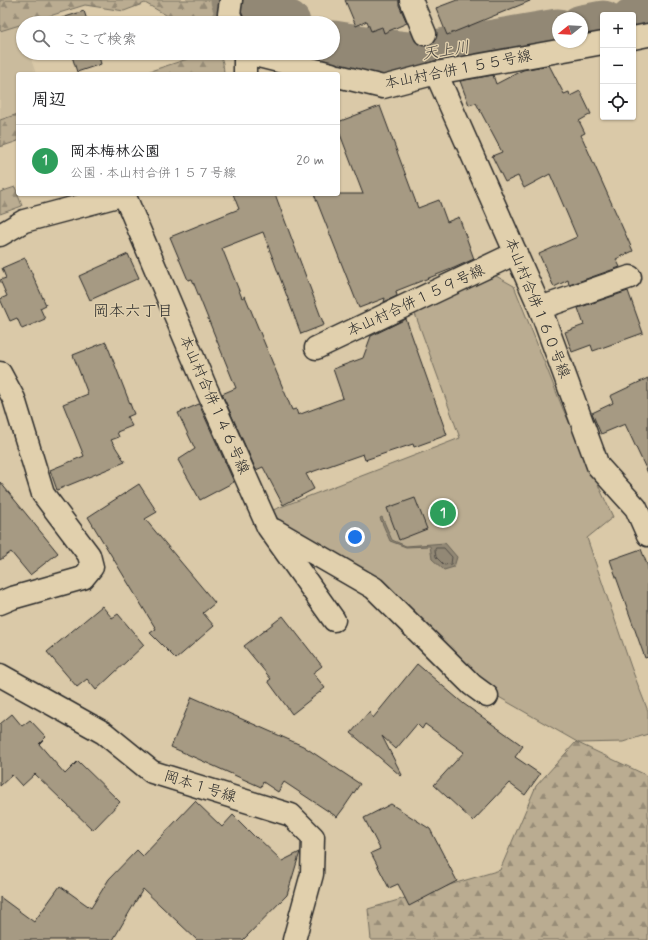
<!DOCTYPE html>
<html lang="ja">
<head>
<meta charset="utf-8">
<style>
	:root { --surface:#fff; --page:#f6f6f6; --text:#202124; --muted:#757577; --line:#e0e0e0; --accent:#7c3aed }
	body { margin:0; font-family:Mynerve,"Klee One",sans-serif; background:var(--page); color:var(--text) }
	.controls { position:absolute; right:12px; top:12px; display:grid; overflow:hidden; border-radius:4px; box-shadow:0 1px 3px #0004 }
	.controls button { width:36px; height:36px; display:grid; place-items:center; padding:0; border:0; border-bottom:1px solid var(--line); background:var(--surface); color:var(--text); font:20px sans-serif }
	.compass { position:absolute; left:552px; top:12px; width:36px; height:36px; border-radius:50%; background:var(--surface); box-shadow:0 1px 3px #0004; rotate:252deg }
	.you { position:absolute; left:355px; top:537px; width:14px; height:14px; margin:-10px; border:3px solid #fff; border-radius:50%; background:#1a73e8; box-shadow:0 0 0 6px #1a73e833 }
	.badge { display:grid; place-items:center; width:26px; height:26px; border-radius:50%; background:var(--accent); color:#fff; font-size:13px; font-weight:700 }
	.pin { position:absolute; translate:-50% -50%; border:2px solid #fff; box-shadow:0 1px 4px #0006 }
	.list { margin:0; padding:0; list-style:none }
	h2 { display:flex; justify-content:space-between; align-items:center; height:52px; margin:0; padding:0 16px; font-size:17px }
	h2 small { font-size:13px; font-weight:400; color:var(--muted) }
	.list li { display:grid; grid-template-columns:26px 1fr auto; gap:12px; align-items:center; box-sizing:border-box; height:72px; padding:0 16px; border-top:1px solid var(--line) }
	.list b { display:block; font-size:15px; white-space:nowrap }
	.list p { margin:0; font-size:13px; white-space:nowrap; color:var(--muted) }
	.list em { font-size:13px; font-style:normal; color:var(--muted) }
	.icon { flex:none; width:22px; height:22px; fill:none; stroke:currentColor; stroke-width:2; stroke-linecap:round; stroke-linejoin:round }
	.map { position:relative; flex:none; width:648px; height:940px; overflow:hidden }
	.search { position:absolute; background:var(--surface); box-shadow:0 1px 3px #0004; left:16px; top:16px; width:324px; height:44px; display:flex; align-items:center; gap:10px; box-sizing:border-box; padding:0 14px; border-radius:22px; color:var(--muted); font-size:15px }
	.panel { position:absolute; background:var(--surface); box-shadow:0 1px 3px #0004; left:16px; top:72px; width:324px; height:124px; border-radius:4px }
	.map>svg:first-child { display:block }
</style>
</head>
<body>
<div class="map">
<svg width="648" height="940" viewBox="0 0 648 940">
	<defs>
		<pattern id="forest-firs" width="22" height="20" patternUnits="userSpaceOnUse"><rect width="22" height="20" fill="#baac91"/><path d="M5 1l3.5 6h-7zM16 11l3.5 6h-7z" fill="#978c77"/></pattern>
	</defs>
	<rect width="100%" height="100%" fill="#dac9a8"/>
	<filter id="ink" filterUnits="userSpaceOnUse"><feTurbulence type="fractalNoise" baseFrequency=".025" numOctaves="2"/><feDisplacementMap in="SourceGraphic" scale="8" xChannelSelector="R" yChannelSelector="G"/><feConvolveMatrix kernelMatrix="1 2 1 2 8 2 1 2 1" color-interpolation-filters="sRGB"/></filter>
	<g filter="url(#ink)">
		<polygon fill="#cabb9d" points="19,25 23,36 23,53 29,53 36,74 18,74 18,114 0,120 0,31"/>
		<g fill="url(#forest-firs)" stroke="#726c5e">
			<polygon points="0,0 211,0 221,23 180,23 145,3 124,11 85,5 27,23 23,23 23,24 0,31"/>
			<path d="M206 53C223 53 223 59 224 74H141Z"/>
			<polygon points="18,114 18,141 0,147 0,120"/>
			<polygon points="15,187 22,206 0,214 0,192"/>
			<polygon points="576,742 648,776 648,940 371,940 368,909 500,870 536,786"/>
		</g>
		<polygon fill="#baac91" stroke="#726c5e" points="496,276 514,286 563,409 613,517 587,538 631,667 648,711 648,734 623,742 579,743 490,692 283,528 273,510 460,438 414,311"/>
		<polygon fill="#928875" stroke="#696357" points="382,517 392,540 406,546 445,543 457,557 454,567 444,570 432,559 430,546 406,547 390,541 380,518"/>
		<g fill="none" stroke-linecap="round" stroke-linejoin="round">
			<polygon stroke="#545049" stroke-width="1" points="436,548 444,548 452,557 451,564 444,565 436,557 435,550"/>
			<g stroke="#928875" stroke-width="47">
				<polyline points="234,0 287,23"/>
				<polyline points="633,21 648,20"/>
				<polyline points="582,28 603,24"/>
				<polyline points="333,44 382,52 418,56 558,32"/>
			</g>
		</g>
		<g fill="#a69a83" stroke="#2b2b2b">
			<polygon points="345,0 399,0 399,5 407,23 384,33 382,27 371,31 367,21 356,26"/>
			<polygon points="457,0 530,0 530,1 447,35 436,8"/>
			<polygon points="84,11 88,23 61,23 59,19"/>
			<polygon points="71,53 98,53 101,64 77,72"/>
			<polygon points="549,65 564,94 569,92 570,96 580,91 591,114 579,121 585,133 581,135 633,251 616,259 620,267 569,285 568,280 554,287 539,254 577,237 550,174 524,188 518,176 505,182 492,156 502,152 476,103 469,105 460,81 493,75 496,84 523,70"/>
			<polygon points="380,106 418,208 439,200 447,222 459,217 474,259 454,268 396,291 397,296 384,302 385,298 359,308 314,194 363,194 338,129 338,122"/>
			<polygon points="233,194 275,194 324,325 301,334 263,232 222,248 242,298 245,296 292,410 296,409 298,415 343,398 333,369 363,358 371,336 406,319 447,435 414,447 413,444 365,460 363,454 306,474 314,489 283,505 263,467 256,470 222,394 236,388 192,279 188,280 170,237 239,209"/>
			<polygon points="128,254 139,278 90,300 79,276"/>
			<polygon points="25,258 46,305 40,308 45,319 22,329 17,318 10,321 0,299 7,296 0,280 6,278 2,268"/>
			<polygon points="628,291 643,333 593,351 591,345 572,352 565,332 584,325 578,308"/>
			<polygon points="106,342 134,414 127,417 132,426 117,432 119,437 111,440 125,462 57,490 50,470 84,456 63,404 88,394 73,355"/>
			<polygon points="648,378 648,473 625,424 601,434 592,413 613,403 610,396"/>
			<polygon points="199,404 234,482 200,500 178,460 195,449 178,413"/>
			<polygon points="0,482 58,553 30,575 11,552 0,560"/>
			<polygon points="139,484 157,512 145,519 215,603 203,613 214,626 176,659 150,633 156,629 88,517"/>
			<polygon points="415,498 427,529 399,540 387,508"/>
			<polygon points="641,549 648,567 648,657 645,658 610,560"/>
			<polygon points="102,606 112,618 118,614 144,645 96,690 87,679 77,687 47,652"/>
			<polygon points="283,616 322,666 313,673 325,688 292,714 268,681 271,679 244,646"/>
			<polygon points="417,664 464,704 523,746 515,757 540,774 525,795 509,783 473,821 434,785 464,752 425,724 422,729 417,724 396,749 382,736 402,775 401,776 351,733 369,712 373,718"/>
			<polygon points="192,697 303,746 360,784 343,809 337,817 284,782 278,792 263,782 261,787 171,747"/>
			<polygon points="12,714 22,726 30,720 46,737 39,744 65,774 78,761 120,802 93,830 35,774 22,786 12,775 0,786 0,724"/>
			<polygon points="195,801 222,827 233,815 256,838 257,837 282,861 300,852 287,895 243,940 197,940 143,889 113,940 0,940 0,897 34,922 60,886 91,908 109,879 137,850 143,856"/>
			<polygon points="391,804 430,829 457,881 409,906 398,884 389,888 371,853 380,849 364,818"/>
		</g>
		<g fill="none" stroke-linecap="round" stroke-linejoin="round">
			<defs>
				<g id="minor">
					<polyline points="231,0 229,14 233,23"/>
					<polyline points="411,0 425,34"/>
					<polyline points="633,38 648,35"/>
					<polyline points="245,53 245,74"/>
					<polyline points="246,53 331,74"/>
					<polyline points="436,73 540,308 598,466 636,508 648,535"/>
					<polyline points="338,76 383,87 436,73 603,43"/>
					<polyline points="124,194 206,388 268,527 334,620"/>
					<polyline points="0,235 24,221 125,194"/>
					<polyline points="540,308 630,277"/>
					<polyline points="316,348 516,253"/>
					<polyline points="0,373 14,399 43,494 89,555 92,567 83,578 12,598 0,603"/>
					<polyline points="274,530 374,588 472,685 487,696"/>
					<polyline points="0,675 104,733 152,772 291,815 313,837 312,874 294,940"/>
				</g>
			</defs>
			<use href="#minor" stroke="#2b2b2b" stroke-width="25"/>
			<use href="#minor" stroke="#e1d0ad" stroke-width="22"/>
		</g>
	</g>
	<g text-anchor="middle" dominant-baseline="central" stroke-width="3" stroke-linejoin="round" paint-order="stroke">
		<g font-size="15" fill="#2b2b2b" stroke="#e1d0ad">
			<text transform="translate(458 70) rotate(-11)">本山村合併１５５号線</text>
			<text transform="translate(416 301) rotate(-25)">本山村合併１５９号線</text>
			<text transform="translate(537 308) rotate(68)">本山村合併１６０号線</text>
			<text transform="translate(214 405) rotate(66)">本山村合併１４６号線</text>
			<text transform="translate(200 787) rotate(17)">岡本１号線</text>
		</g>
		<g font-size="16" font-style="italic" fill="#45423e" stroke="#e1d0ad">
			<text transform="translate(446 51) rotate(-9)">天上川</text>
		</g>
		<g font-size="16" fill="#2b2b2b" stroke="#e1d0ad">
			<text x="133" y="311">岡本六丁目</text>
		</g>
	</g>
</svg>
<div class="controls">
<button>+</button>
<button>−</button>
<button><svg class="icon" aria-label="locate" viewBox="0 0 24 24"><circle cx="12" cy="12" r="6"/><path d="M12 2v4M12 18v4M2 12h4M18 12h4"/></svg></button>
</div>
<svg class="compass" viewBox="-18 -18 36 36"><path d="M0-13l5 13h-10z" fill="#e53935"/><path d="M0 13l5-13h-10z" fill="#757577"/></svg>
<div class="you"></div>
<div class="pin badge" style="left:443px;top:513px;background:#2e9e5b">1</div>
<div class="search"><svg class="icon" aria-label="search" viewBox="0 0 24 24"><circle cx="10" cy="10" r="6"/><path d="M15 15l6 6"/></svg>ここで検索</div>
<section class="panel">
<h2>周辺<small></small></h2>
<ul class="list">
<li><span class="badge" style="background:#2e9e5b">1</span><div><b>岡本梅林公園</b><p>公園 · 本山村合併１５７号線</p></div><em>20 m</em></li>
</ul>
</section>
</div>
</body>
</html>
